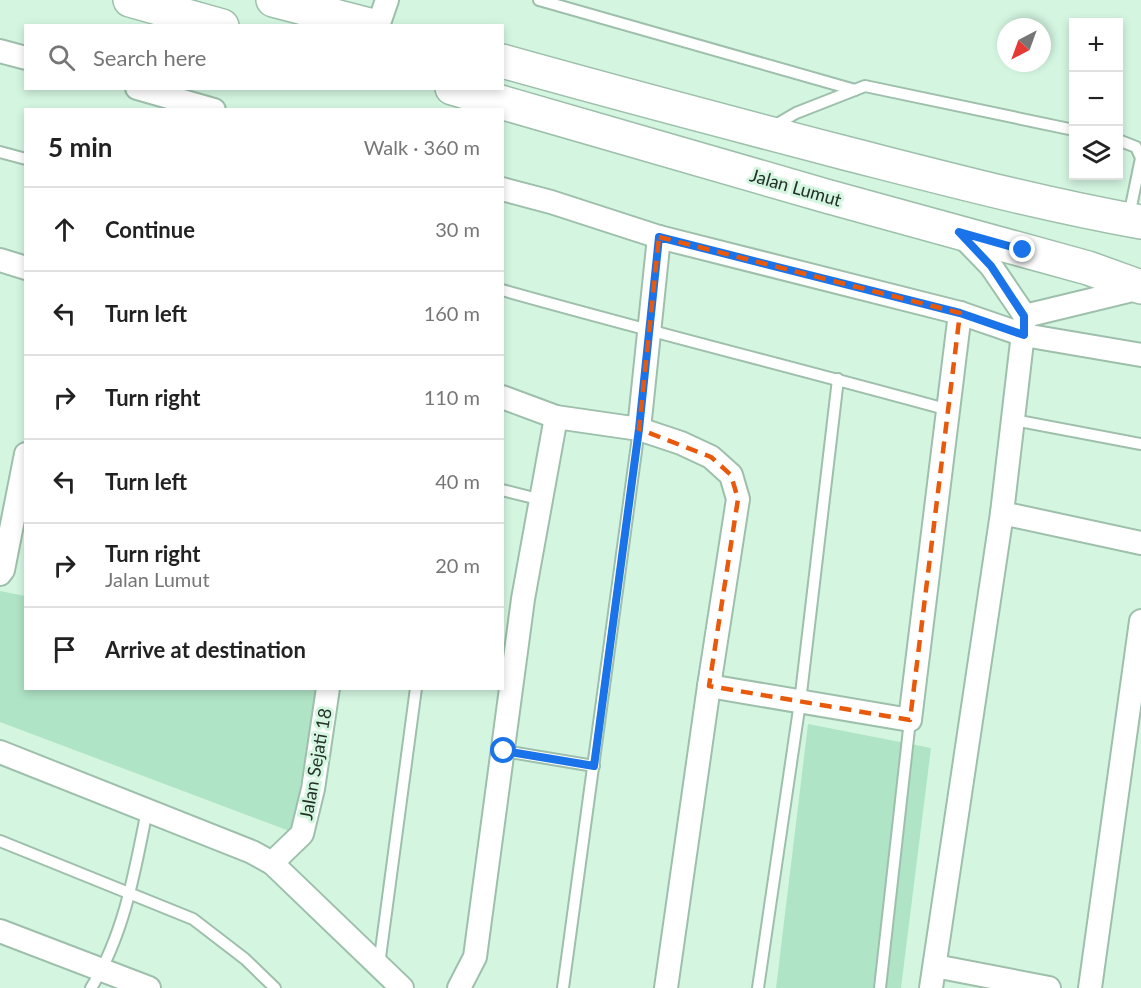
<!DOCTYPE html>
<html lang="en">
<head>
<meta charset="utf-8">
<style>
	:root { --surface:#fff; --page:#f2f2f2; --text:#222; --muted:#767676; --line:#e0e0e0 }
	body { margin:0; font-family:Lato,sans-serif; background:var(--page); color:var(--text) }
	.controls { position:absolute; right:18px; top:18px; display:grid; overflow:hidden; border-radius:0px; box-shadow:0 3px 9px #0003 }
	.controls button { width:54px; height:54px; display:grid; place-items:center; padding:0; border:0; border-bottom:2px solid var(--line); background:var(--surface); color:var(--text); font:30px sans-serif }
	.compass { position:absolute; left:997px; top:18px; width:54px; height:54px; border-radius:50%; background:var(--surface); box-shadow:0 3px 9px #0003; rotate:221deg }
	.stop { position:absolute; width:18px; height:18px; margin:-14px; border:4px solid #1a73e8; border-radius:50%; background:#fff }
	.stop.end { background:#1a73e8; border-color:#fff; box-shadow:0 2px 6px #0008 }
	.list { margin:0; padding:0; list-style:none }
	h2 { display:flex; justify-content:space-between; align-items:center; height:78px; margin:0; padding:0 24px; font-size:26px }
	h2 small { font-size:20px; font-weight:400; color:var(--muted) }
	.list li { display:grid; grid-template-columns:39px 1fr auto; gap:18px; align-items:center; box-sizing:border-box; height:84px; padding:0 24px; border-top:2px solid var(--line) }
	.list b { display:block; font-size:22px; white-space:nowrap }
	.list p { margin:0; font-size:20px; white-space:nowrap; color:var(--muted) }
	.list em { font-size:20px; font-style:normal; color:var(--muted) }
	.icon { flex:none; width:33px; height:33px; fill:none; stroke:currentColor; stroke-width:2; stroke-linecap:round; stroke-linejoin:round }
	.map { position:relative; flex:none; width:1141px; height:988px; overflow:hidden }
	.search { position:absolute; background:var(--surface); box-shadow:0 3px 9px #0003; left:24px; top:24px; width:480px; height:66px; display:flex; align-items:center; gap:15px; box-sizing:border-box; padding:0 21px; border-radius:0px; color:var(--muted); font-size:22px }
	.panel { position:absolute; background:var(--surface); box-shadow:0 3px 9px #0003; left:24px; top:108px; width:480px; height:582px; border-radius:0px }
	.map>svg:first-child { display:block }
</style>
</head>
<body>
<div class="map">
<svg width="1141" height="988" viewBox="0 0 1141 988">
	<rect width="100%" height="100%" fill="#d4f6e1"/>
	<g fill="#b0e4c6">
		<polygon points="0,591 25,596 26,688 318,689 292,832 0,722"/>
		<polygon points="808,724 931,748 901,988 776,988"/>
	</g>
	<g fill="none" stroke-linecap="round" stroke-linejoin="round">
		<defs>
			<g id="lane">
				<polyline points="539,0 855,90"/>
				<polyline points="772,127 796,113 865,86 1074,130"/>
				<polyline points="1118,140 1136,147 1141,158 1129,216"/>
				<polyline points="0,152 26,159"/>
				<path d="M502 290C651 332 800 369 949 410"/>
				<polyline points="1014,420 1141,444"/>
				<polyline points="502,490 542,500"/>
				<polyline points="504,751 594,766"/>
				<polyline points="0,841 193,919 245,959 275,988"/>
				<polyline points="379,965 416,688"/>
				<path d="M91 988C124 935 135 871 147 810"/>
				<polyline points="563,988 639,429"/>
				<polyline points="758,988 800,702 838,379"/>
				<polyline points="880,988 910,720"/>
			</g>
			<g id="street">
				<polyline points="378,26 387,0"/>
				<polyline points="0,51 26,58"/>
				<polyline points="137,88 214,110"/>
				<polyline points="502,189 551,202 659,237 960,313 1024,335 1141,355"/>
				<polyline points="0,260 26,268"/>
				<polyline points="1025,316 1141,288"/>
				<polyline points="502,397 556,417 639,429 681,443 711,457 731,475 738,499 709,686 666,988"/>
				<polyline points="639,429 659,237"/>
				<polyline points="1002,513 1141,543"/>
				<polyline points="0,574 3,570 26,454"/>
				<polyline points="709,686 910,720 960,313"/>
				<polyline points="0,752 252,852 272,863 402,988"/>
				<polyline points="272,863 302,834 313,789 328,688"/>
				<polyline points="0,931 149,988"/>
				<polyline points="935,966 1049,988"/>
				<polyline points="459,988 475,957 523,599 556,417"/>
				<polyline points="931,988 1002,513 1025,316 991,266 959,233"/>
				<polyline points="1090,988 1141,621"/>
			</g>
			<g id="primary">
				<polyline points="130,0 222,26"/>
				<polyline points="273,0 373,26"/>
				<path d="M502 61C616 93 730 123 845 153 943 178 1041 204 1141 222"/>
				<polyline points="452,88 826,196 1088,268 1141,287"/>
			</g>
		</defs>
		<use href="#lane" stroke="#9dbfab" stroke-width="14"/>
		<use href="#street" stroke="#9dbfab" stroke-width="26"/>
		<use href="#primary" stroke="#9dbfab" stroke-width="36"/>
		<use href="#lane" stroke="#fff" stroke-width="10"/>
		<use href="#street" stroke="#fff" stroke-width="22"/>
		<use href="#primary" stroke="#fff" stroke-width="33"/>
	</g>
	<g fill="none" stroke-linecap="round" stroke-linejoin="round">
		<polyline stroke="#1a73e8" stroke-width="8" points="504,751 594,766 639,429 659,237 960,313 1024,335 1024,316 991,266 959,232 1023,250"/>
	</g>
	<path fill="none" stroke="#e8590c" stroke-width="4.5" stroke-dasharray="12 8" stroke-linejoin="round" d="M659 237 960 313 910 720 709 686 738 499 731 475 711 457 639 429Z"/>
	<g text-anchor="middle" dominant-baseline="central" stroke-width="6" stroke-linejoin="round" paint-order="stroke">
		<g font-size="18" fill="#233028" stroke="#d4f6e1">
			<text transform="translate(796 187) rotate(16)">Jalan Lumut</text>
			<text transform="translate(315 764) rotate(-80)">Jalan Sejati 18</text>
		</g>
	</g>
</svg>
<div class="controls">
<button>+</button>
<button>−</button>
<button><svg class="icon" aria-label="layers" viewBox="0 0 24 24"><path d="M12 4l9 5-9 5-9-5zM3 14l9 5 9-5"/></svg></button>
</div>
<svg class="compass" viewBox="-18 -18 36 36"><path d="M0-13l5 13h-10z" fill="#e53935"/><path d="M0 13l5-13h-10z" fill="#767676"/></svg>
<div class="stop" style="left:504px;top:751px"></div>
<div class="stop end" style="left:1023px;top:250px"></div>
<div class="search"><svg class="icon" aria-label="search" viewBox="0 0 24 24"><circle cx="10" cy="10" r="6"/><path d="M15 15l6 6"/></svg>Search here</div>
<section class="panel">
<h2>5 min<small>Walk · 360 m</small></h2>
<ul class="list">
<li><svg class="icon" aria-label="ahead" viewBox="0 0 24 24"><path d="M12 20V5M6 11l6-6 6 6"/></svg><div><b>Continue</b></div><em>30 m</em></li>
<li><svg class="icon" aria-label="left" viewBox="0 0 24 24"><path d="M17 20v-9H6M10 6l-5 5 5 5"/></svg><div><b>Turn left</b></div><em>160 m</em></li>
<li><svg class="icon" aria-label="right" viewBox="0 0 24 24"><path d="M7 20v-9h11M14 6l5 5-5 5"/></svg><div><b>Turn right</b></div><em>110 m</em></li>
<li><svg class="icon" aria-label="left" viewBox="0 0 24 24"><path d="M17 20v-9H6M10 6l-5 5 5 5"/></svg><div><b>Turn left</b></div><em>40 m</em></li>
<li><svg class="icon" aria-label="right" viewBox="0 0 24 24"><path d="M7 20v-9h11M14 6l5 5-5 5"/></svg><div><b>Turn right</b><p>Jalan Lumut</p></div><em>20 m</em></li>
<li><svg class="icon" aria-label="arrive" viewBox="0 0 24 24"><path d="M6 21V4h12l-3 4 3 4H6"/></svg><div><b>Arrive at destination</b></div></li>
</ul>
</section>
</div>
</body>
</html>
